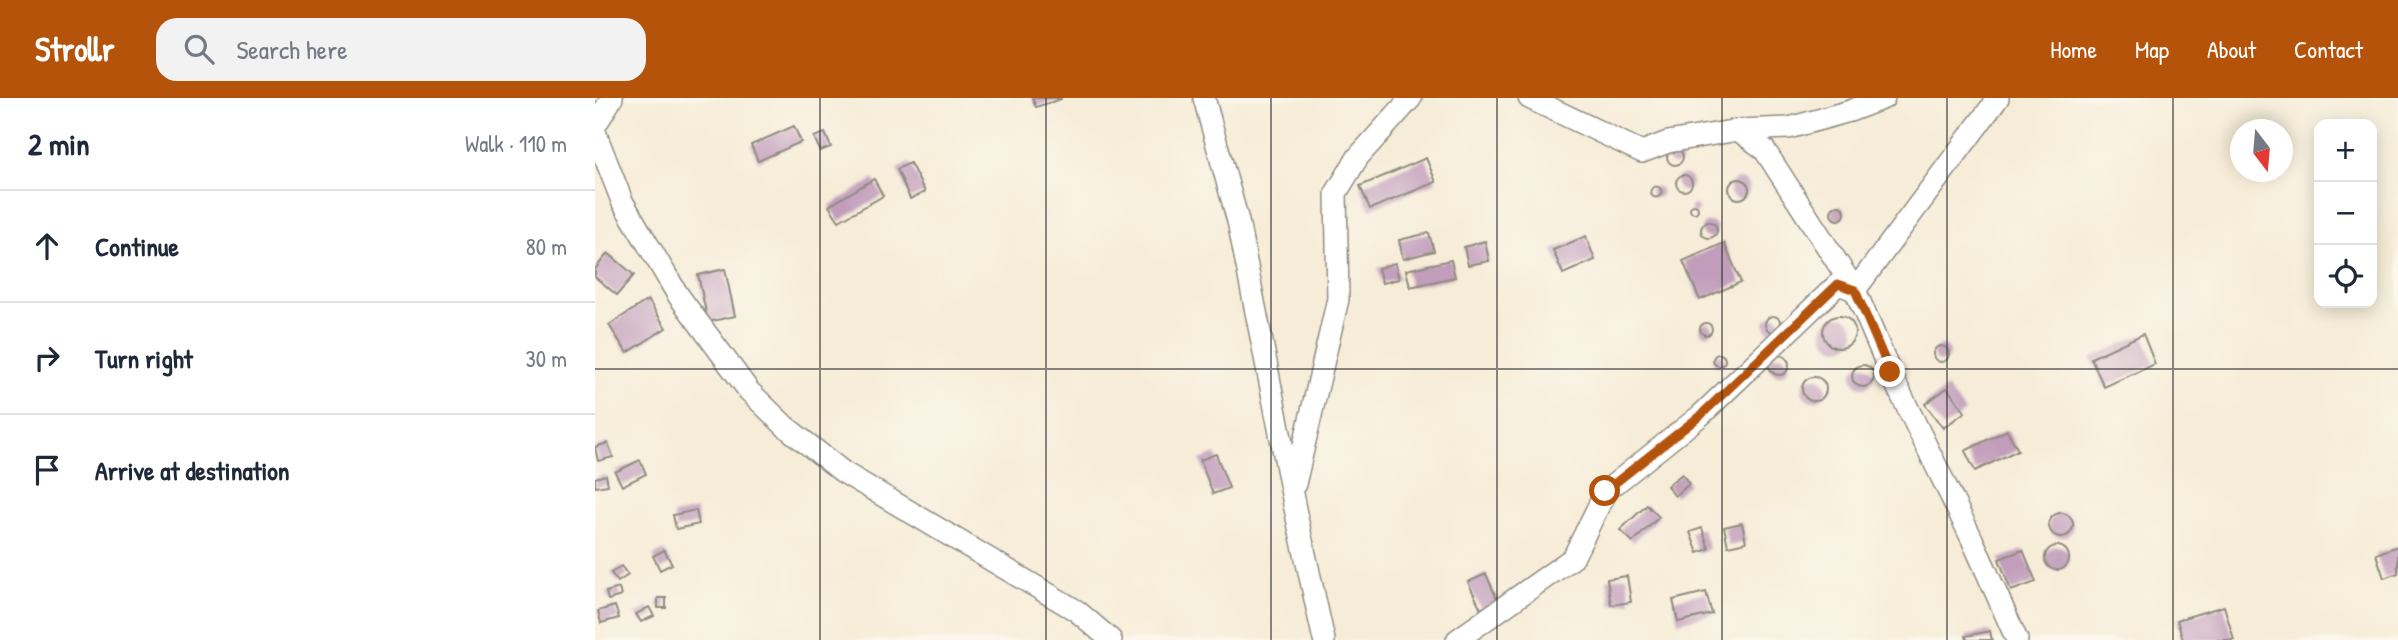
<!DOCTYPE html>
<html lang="en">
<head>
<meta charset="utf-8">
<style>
	:root { --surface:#fff; --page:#f2f2f3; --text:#1f2937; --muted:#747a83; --line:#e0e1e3; --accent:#b45309 }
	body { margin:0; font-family:"Patrick Hand",sans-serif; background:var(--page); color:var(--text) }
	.controls { position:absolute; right:21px; top:21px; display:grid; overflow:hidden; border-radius:14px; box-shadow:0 4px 18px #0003 }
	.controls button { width:63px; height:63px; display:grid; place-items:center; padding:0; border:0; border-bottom:2px solid var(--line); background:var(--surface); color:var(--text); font:35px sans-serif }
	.compass { position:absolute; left:1635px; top:21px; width:63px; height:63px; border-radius:50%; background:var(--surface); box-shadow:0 4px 18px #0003; rotate:164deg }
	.stop { position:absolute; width:21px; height:21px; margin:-16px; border:5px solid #b45309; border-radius:50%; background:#fff }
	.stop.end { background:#b45309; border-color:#fff; box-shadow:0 2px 7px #0008 }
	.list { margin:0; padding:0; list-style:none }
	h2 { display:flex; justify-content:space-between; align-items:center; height:91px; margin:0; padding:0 28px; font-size:30px }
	h2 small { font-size:23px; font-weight:400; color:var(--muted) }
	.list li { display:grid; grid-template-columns:46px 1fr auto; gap:21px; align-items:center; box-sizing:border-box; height:112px; padding:0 28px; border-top:2px solid var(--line) }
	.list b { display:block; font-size:26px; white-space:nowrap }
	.list em { font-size:23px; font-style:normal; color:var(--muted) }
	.icon { flex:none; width:38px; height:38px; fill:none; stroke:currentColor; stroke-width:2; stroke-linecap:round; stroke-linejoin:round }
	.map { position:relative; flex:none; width:1803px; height:542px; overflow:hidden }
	header { display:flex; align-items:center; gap:42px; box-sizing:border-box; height:98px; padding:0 35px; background:var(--accent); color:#fff }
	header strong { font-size:33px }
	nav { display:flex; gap:38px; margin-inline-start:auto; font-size:24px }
	.search { width:490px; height:63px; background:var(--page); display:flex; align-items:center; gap:18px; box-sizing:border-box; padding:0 24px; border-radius:21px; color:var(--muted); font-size:26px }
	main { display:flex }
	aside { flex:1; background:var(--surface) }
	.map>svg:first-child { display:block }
</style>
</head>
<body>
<header>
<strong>Strollr</strong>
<div class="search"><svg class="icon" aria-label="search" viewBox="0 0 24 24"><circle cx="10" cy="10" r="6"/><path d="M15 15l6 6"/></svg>Search here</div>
<nav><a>Home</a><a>Map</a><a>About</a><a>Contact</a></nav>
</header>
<main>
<aside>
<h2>2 min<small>Walk · 110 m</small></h2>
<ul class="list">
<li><svg class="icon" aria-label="ahead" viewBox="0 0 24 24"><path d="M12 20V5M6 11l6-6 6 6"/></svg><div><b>Continue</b></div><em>80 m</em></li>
<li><svg class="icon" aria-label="right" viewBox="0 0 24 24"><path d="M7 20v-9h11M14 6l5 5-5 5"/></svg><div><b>Turn right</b></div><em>30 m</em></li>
<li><svg class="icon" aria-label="arrive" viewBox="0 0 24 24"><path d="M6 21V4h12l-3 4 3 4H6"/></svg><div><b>Arrive at destination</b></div></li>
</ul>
</aside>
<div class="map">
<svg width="1803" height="542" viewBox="0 0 1803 542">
	<rect width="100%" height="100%" fill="#fbf7ec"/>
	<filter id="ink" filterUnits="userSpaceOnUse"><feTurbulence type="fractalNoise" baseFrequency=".0143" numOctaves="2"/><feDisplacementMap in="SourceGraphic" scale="14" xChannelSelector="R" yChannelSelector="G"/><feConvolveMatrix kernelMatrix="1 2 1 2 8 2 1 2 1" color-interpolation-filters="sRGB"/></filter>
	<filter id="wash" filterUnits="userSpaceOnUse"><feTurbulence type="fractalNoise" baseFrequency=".00686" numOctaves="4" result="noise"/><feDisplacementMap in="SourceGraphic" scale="28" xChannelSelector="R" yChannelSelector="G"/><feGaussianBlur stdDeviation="1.57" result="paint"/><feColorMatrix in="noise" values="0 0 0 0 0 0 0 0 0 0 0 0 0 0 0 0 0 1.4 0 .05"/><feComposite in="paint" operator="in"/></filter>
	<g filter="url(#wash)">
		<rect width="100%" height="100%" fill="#f6ecd7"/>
		<g id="blocks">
			<g fill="#c19cbb">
				<polygon points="437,0 466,0 466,1 441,9"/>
				<polygon points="199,28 206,44 163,63 156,47"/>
				<polygon points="230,35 236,49 225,53 219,39"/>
				<circle cx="1080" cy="59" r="8"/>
				<polygon points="831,60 841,84 775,111 765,88"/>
				<polygon points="315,65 330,94 315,101 302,71"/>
				<circle cx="1089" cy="85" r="8"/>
				<polygon points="279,81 288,98 244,123 234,108"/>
				<circle cx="1144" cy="91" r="10"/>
				<circle cx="1061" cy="94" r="5.5"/>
				<circle cx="1099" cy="111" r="4"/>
				<circle cx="1243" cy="115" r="7"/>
				<circle cx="1114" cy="132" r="8"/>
				<polygon points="834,135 839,153 808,161 804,142"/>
				<polygon points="991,138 1000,162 968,176 958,152"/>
				<polygon points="890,143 894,163 873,167 869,149"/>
				<polygon points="1129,145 1146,184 1105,202 1088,163"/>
				<polygon points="13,155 39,177 22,197 0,179 0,171"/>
				<polygon points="856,162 860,179 815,189 811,172"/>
				<polygon points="800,165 804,181 787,185 783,170"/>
				<polygon points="130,171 140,218 113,224 103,177"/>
				<polygon points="53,202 71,230 32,255 14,227"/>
				<circle cx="1244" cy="234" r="16"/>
				<circle cx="1178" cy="226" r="8"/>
				<circle cx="1111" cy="231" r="6"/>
				<polygon points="1548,236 1560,266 1509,289 1496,260"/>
				<circle cx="1346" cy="256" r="8"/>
				<circle cx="1124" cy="262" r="6"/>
				<circle cx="1184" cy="267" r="10"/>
				<circle cx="1268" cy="278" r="11"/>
				<circle cx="1219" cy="291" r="12"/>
				<polygon points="1352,290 1370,314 1348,330 1330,306"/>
				<polygon points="1412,332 1423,352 1380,373 1370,353"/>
				<polygon points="13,345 18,359 3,363 0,349"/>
				<polygon points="621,356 634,390 618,396 605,362"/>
				<polygon points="45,362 51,376 27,388 20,374"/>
				<polygon points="1087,376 1094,386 1080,398 1072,388"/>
				<polygon points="11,377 13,387 0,389 0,380"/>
				<polygon points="1052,407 1064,419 1038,444 1025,432"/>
				<polygon points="101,412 104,426 81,431 78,417"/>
				<circle cx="1466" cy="427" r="12"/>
				<polygon points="1147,425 1151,444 1133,448 1129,429"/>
				<polygon points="1107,430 1114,451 1103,455 1095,434"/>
				<polygon points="1803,448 1803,475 1789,480 1781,456"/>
				<circle cx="1462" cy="460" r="12"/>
				<polygon points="69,452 77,466 65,472 58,458"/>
				<polygon points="1428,452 1441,484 1416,493 1404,461"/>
				<polygon points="26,468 33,477 23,484 16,475"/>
				<polygon points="891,476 903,503 886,511 873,484"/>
				<polygon points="1032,478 1036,504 1016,507 1012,481"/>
				<polygon points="24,490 26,498 13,502 11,494"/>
				<polygon points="1111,494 1117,516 1083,524 1078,502"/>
				<rect x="63" y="500" width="8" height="10"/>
				<polygon points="20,508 24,520 6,525 3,513"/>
				<polygon points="1629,508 1639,542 1588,542 1582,522"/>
				<polygon points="54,509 59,518 46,524 41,516"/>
				<polygon points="1395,533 1397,542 1372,542 1371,538"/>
			</g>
		</g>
	</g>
	<g filter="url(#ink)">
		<use href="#blocks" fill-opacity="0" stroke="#908c81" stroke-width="2"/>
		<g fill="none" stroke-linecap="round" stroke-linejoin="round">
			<defs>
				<g id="minor">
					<polyline points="609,0 643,123 700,411 729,542"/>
					<polyline points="934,0 1047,54 1073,44 1143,32 1169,51 1260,192 1295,274 1377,441 1422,542"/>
					<polyline points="0,28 17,0"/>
					<polyline points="1143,32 1194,30 1255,13 1289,0"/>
					<polyline points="0,34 27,103 83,197 154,293 191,329 248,374 482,513 516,542"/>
					<polyline points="700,386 743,201 741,95 763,59 816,0"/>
					<polyline points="862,542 978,460 1011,393 1106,317 1243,186 1260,192 1403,0"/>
				</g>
			</defs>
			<use href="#minor" stroke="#908c81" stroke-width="24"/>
			<use href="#minor" stroke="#fff" stroke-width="21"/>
		</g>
	</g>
	<g fill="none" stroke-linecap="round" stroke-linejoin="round" filter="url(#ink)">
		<polyline stroke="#b45309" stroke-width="9" points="1010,393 1106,317 1243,186 1260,192 1295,274"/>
	</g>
	<path fill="none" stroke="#2b2b2b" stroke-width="2" stroke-opacity="0.55" d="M225 0V542M451 0V542M676 0V542M902 0V542M1127 0V542M1352 0V542M1578 0V542M0 271H1803"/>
</svg>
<div class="controls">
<button>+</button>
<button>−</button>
<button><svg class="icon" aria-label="locate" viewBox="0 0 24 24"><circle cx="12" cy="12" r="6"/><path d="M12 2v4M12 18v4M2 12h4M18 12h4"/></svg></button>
</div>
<svg class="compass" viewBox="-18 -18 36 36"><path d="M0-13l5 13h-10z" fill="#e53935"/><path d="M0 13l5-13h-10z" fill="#747a83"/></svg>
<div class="stop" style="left:1010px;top:393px"></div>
<div class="stop end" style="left:1295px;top:274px"></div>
</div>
</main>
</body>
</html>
